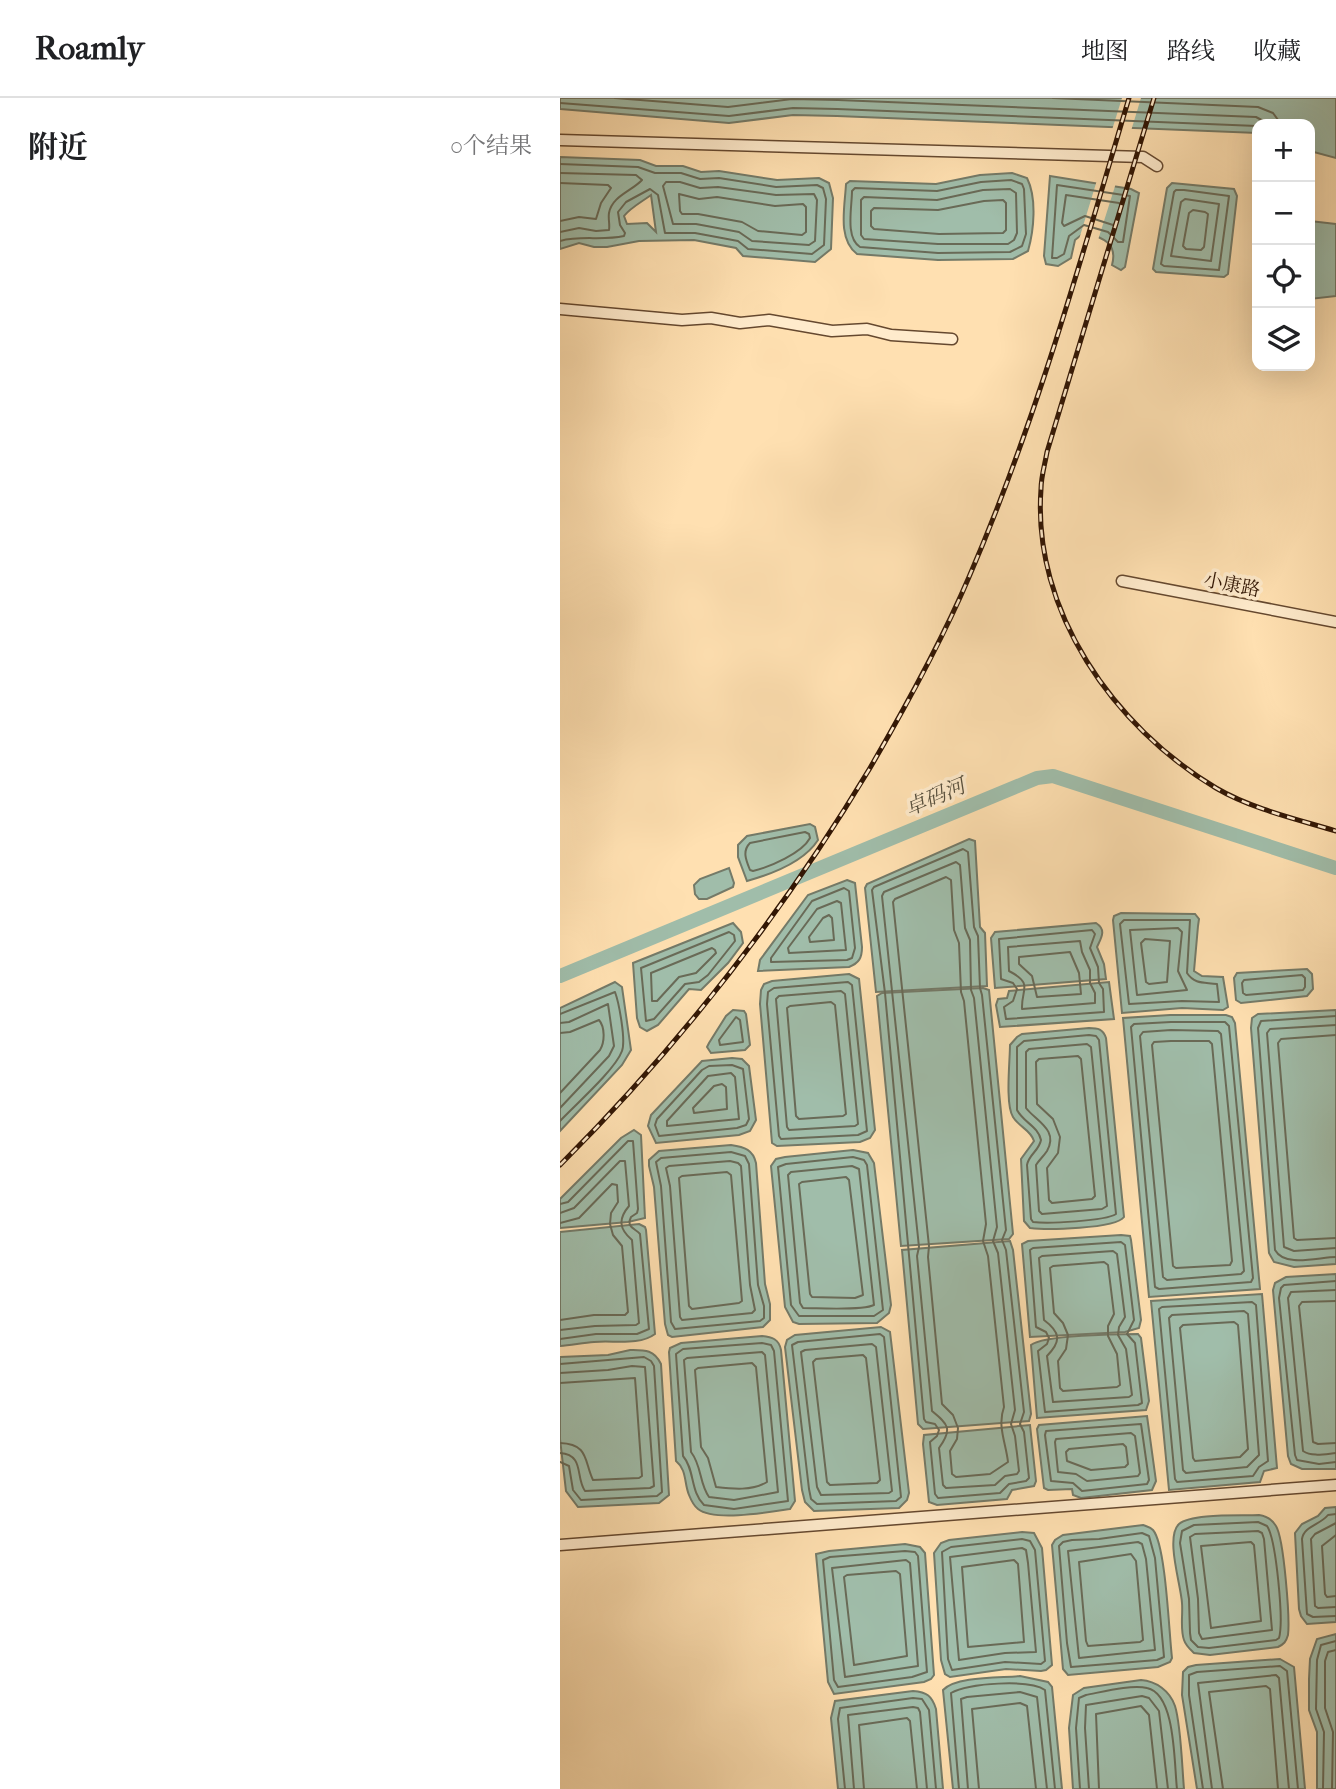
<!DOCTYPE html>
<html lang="zh">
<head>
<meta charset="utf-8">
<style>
	:root { --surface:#fff; --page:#f2f2f2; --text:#202124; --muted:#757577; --line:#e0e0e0 }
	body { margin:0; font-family:"IM FELL French Canon","Noto Serif SC",serif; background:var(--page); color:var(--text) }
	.controls { position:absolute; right:21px; top:21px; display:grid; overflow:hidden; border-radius:14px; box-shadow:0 7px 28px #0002 }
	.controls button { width:63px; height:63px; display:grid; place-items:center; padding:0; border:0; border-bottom:2px solid var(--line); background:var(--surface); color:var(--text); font:35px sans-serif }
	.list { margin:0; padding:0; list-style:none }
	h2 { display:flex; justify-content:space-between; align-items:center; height:91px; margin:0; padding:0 28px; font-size:30px }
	h2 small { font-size:23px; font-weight:400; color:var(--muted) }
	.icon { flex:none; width:38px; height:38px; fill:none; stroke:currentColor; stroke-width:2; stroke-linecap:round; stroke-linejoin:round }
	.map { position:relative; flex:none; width:776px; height:1691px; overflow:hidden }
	header { display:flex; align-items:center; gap:42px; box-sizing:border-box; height:98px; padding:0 35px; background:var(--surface); border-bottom:2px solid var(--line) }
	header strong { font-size:33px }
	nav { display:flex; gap:38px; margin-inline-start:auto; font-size:24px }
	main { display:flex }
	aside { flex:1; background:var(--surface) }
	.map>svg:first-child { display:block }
</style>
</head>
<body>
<header>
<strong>Roamly</strong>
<nav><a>地图</a><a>路线</a><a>收藏</a></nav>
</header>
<main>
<aside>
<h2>附近<small>0个结果</small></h2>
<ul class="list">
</ul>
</aside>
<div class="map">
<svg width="776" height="1691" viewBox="0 0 776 1691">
	<rect width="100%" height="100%" fill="#ffe0b1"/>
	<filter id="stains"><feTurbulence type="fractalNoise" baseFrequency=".00286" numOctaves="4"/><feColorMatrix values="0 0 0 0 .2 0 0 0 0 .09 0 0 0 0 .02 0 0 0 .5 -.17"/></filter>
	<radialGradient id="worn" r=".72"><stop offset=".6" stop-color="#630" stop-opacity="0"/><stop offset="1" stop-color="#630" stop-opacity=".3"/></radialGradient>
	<g fill="#a0bdaa" stroke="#747a68" stroke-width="2" fill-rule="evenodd">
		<polygon points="0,0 776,0 776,60 750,53 750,26 697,26 697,35 277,18 233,17 169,25 0,11"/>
		<path d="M0 59 80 62 96 68H123L141 74 159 73 217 82 259 80 269 85 273 100 271 151 255 164 183 158 176 150 134 142 79 143 47 149H34L19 145 0 151ZM91 97 96 134 87 125 67 126 64 118C70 110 83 103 91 97Z"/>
		<path d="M452 75 467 80C477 100 474 132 468 153L453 161 378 162 297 156C277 141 285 108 286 86L290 83 376 86 420 77Z"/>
		<path d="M490 78 571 91 579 95 565 169 561 172 552 167C558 145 543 140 525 134L515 142 511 160 498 168 486 166 484 158Z"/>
		<polygon points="612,85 674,91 677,98 668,176 664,179 596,174 593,171 607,90"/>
		<polygon points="750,123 776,126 776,198 750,201"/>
		<path d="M250 726 255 729 258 742C244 764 212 776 187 783L178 759V747L187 738Z"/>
		<polygon points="409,741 415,743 420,829 425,835 427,888 316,894 305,790 307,786"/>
		<polygon points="169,770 174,785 173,789 147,801 139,801 135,796 134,787 140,781"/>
		<path d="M287 782 295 785 302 849C302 860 299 865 289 869L198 873 200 862 248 797Z"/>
		<polygon points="561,815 635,816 639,821 638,828 634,873 642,878 663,879 668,909 663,912 622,910 562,915 553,822 554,818"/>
		<polygon points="173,825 181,834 183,845 168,865 141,892 129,891 98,927 87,933 80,929 77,920 73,865"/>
		<path d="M536 825C547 832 541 840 537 849L544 866 546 881 435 890 431 840 435 834Z"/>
		<polygon points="747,871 752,876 753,891 747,898 681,905 676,902 674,880 677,875"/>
		<polygon points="289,876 299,881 315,1032 310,1040 300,1044 217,1048 212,1045 200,906 201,892 204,886 212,883"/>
		<polygon points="55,884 62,889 71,952 62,967 0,1033 0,910"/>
		<polygon points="549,884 554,921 440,929 436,907 438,901 447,900 449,893"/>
		<polygon points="423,890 429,892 453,1136 449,1141 341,1148 317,898 322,895"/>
		<polygon points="173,912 184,913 186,916 190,947 185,952 151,955 147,949 149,945 166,918"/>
		<polygon points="776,912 776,1166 734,1169 714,1164 709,1155 691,930 692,920 698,916"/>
		<polygon points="610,917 666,917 672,919 675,925 700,1191 589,1199 563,920"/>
		<path d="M529 930C538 930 543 931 546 940L564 1119C555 1131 486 1132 470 1130L464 1123 461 1061 474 1043C471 1032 459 1029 453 1019 445 1006 450 963 450 947L457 939 462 936Z"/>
		<polygon points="172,960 182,961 189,968 196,1022 190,1033 179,1037 96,1045 88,1028 91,1017 142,963"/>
		<polygon points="74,1032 81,1037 85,1120 68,1124 0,1130 0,1101 61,1040"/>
		<path d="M171 1047C185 1049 193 1052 196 1065L205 1186 210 1206V1222L203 1229 112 1239 108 1237 105 1226 94 1089 89 1068V1062L99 1053Z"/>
		<polygon points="293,1052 308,1055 314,1065 331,1207 329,1215 317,1225 239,1226 233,1224 225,1209 211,1068 216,1061 225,1059"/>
		<path d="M79 1126 85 1129 86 1132 95 1236C79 1248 53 1242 34 1244 23 1245 11 1247 0 1248V1134Z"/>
		<polygon points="561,1137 570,1138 571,1142 581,1222 579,1230 565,1234 470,1239 462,1146 468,1143"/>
		<polygon points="450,1143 453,1152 471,1316 469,1323 363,1331 358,1326 342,1152"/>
		<polygon points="776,1176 776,1371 742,1371 731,1366 728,1358 713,1192 715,1185 726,1179"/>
		<polygon points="702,1196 717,1370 704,1373 700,1384 609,1392 591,1203"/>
		<polygon points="321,1229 330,1234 349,1395 347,1402 339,1410 254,1413 245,1404 242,1392 225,1249 227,1242 235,1237"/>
		<path d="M578 1236 581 1240 589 1303 586 1312 477 1320 471 1247C483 1237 559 1236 578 1236Z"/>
		<path d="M202 1238C212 1239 219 1241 221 1252L235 1403 230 1411C210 1414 154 1424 138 1411 134 1408 131 1402 129 1397 124 1385 127 1372 116 1363L109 1254 110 1250 121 1245Z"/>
		<path d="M70 1252C84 1252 94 1251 101 1266L109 1397 99 1405 18 1409 6 1393 0 1341V1259L48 1257Z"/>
		<polygon points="587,1318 596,1383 592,1392 521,1400 513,1397 512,1391 488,1392 484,1390 477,1331 479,1327"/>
		<polygon points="470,1327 476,1383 474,1388 452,1392 447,1401 377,1407 369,1404 363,1346 364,1337"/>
		<polygon points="776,1409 776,1524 747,1526 741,1518 739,1511 735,1435 742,1426 758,1418 765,1410"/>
		<path d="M699 1417C706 1418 712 1421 716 1428 724 1441 730 1521 728 1537 726 1544 724 1546 718 1549L650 1557 634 1555C630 1551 626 1548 624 1542 620 1531 623 1517 622 1505 621 1487 605 1439 619 1426 632 1415 681 1418 699 1417Z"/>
		<path d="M583 1427C588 1429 590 1429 593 1432 606 1447 609 1536 612 1560L610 1564 598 1569 508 1577 503 1571 492 1447 495 1442 503 1437Z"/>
		<polygon points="462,1434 474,1435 482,1450 492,1567 486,1572 481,1573 446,1571 390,1579 385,1576 381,1562 374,1455 381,1445 389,1442"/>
		<polygon points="345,1446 360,1449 365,1455 374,1577 371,1581 364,1584 274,1596 268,1584 256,1456 269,1453"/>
		<polygon points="776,1536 776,1691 757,1691 757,1634 749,1612 749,1581 750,1561 757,1541"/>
		<polygon points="720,1561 734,1569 745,1691 637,1691 622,1597 623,1574 628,1569 636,1567"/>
		<path d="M460 1578 488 1584 492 1589 502 1691H393L383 1592C396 1578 441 1580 460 1578Z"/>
		<path d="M581 1582C596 1583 610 1593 615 1608 621 1627 622 1669 624 1691H513L509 1630 513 1597 524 1590Z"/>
		<path d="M353 1593C367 1594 372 1598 376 1611L383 1691H278L271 1620 275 1603Z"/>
	</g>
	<g fill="#ffe0b1">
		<polygon points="562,0 581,0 571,33 552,32"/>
		<polygon points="537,82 556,85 538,142 526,138 518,144 517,148"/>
	</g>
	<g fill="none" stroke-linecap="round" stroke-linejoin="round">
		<g stroke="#696a57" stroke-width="2">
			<polyline points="55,0 168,9 232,1 278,2 696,19 709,26"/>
			<polyline points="493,0 698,9 713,15 721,26"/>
			<polyline points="0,5 169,18 233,10 277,11 697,28"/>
			<path d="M0 66 78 69 95 75H121L140 81 159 80 216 89 257 87 263 90 266 101 264 147 252 156 188 151 178 143 135 135H105L98 97 90 91 66 104 58 114 60 127 65 135 64 138C41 143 22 137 0 143"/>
			<path d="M0 75 76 77 82 82C72 93 52 98 49 115 48 121 50 126 49 132L36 133 19 130 0 134"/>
			<path d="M451 82 462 86 464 91 466 136 462 148 450 154 378 155 300 149C285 140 292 109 292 93L295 90 377 93 421 84Z"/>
			<polygon points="106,84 120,84 140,90 158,89 216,97 254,96 257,102 255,143 249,147 192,143 179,134 136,126 113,126 103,88"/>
			<polyline points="0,85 48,87 51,90 41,105 36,121 19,119 0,123"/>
			<polygon points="497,87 570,98 563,144 558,144 548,134 524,127 509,138 504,156 497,160 492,160"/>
			<polygon points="450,91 456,95 457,135 454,142 448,146 378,146 304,141 301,137 301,102 304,99 377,102 423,92"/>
			<polygon points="624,92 669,98 659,172 604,168 601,166 614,94 616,92"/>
			<polygon points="119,96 139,101 157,99 215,108 243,106 246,109 246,134 242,137 198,133 182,124 138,116 122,116 120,113"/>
			<polygon points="506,97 559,105 561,108 557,125 553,127 525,118 504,128 502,125"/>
			<polygon points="625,101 659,106 651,163 611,158 621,104"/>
			<polygon points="443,102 446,105 446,132 443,135 379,136 314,131 311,128 311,113 314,110 378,112 424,103"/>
			<polygon points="633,112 645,114 648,116 644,149 641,152 626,151 623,148 629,115"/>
			<path d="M245 734 249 736 250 740C242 755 210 769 193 773L190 772C186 762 182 753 190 745Z"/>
			<polygon points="403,751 408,754 414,829 418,838 420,890 422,897 446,1132 442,1142 446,1152 464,1314 460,1326 464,1334 469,1380 466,1383 449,1386 440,1395 378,1400 375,1396 370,1344 377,1338 379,1332 375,1326 366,1324 364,1321 325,895 312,792 314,789"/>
			<path d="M396 764 400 767 405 830 410 842 411 892 414 900 437 1129 433 1143 438 1155 455 1312 451 1326 455 1338 459 1373 457 1376 445 1378 435 1387 386 1390 383 1387 379 1350C393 1331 388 1326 372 1313L357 1158 359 1149 322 798 324 794Z"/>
			<path d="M386 779 391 782 394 832 399 845 401 894 404 903 426 1126 423 1143 428 1158 444 1309C437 1328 446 1345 448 1364L430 1376 396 1379 392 1376 390 1353 397 1341 398 1330 393 1317 382 1306 368 1159 369 1148 333 804 335 801Z"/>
			<polygon points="284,790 289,793 295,850 292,860 287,862 211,864 211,860 252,803"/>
			<polygon points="277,803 281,805 286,852 229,855 228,850 257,811"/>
			<polygon points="269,817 272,820 274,842 250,844 249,839 263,820"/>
			<path d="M564 822H630L627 875C635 887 645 884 657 886L659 904 622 903 569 906 560 826Z"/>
			<polygon points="618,830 622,834 618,873 627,892 577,897 570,832"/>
			<polygon points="532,832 535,836 530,850 538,869 539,885 543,891 544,914 446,921 444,909 453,903 457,891 453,885 441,881 439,841"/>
			<polygon points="169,834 174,837 175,843 148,877 139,884 125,886 94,921 86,923 81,870"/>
			<polygon points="585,841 610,843 607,884 589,886 586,884 581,845"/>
			<path d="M520 843 522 854 530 872V885L535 895V905L462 911C461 891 474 886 449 873L448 849Z"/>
			<polygon points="152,850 155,852 156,855 136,875 119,879 97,903 92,903 91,875"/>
			<polygon points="510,854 519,875 521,896 477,899 472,878 459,866 459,859"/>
			<polygon points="742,877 745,880 745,889 743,892 686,897 683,895 682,885 684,882"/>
			<polygon points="288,884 292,887 307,1033 298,1037 221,1041 219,1038 207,906 208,894 214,890"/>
			<polygon points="281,893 285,896 298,1026 295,1028 229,1032 227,1029 216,901 219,898"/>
			<polygon points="271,904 275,907 286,1016 283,1018 239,1021 236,1018 227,910 230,908"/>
			<path d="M0 916 55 894C59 905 66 942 62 953 55 972 15 1007 0 1023"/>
			<path d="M776 918 701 923 698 930 715 1152C725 1170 759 1159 776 1159"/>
			<polygon points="176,919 180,922 183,944 160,947 159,942"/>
			<polygon points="611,924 665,924 669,928 693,1180 691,1184 599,1191 595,1189 571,929 574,926"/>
			<polyline points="0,925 9,924 48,906 54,948 49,958 0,1010"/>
			<polyline points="776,927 710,931 707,935 724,1149 734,1153 776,1150"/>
			<polygon points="611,932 658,933 661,936 684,1173 681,1176 607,1182 603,1179 580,938 583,934"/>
			<path d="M0 935 10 934 39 922C45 929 45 944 40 952L0 995"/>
			<path d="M529 937 536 938 539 942 556 1116C545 1123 488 1126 473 1124L471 1121 467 1067C469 1056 479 1053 481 1042 478 1028 464 1025 457 1012V949L464 943Z"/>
			<polyline points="776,937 721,941 718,945 734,1140 737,1142 776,1140"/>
			<polygon points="611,943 649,943 652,946 672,1163 670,1167 616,1170 613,1168 592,947 594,944"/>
			<path d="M527 946 531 949 547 1108 542 1111 482 1116 479 1113 476 1067C479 1062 483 1059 487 1053 499 1032 476 1023 466 1010V954L469 951Z"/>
			<polygon points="518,958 521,961 535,1098 532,1101 492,1105 489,1102 487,1070 498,1055 500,1039 493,1021 477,1006 476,964 479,961"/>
			<polygon points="172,967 183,971 189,1021 186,1027 177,1030 99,1038 95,1027 97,1021 142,972 149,968"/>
			<polygon points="171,975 175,979 179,1021 107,1028 107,1023 148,978"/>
			<polygon points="162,986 166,989 167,1011 134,1015 133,1010 154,988"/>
			<polygon points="171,1054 185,1058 189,1066 198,1187 204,1208 204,1220 200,1223 115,1231 111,1224 101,1088 96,1064 101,1060"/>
			<polygon points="293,1059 304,1062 307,1067 323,1212 314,1218 239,1218 231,1207 218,1069 226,1066"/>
			<polygon points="170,1063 178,1065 181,1068 190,1187 195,1212 192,1215 122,1222 120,1219 110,1088 106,1070 109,1068"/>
			<path d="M292 1068 299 1071 314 1207C302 1213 259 1210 243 1210L240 1205 228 1077 231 1074Z"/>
			<polygon points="167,1074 171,1077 182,1203 179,1205 132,1211 129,1208 119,1080 122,1078"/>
			<polygon points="286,1079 289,1082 303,1197 295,1200 252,1199 250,1196 239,1086 242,1084"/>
			<path d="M0 1106 8 1104 68 1043H73L78 1111 77 1115 71 1119C66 1130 75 1130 80 1136L89 1231 77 1236H36L0 1241"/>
			<path d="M0 1115 14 1110 60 1063H65L69 1108C58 1121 59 1131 72 1142L79 1225 76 1227 35 1228 0 1232"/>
			<polyline points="0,1125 19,1120 52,1086 57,1087 58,1104 51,1115 50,1126 53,1137 62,1148 68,1214 65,1217 34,1217 0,1222"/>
			<polygon points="561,1144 565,1147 574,1222 567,1236 575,1245 582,1305 578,1307 485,1314 478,1253 487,1246 489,1240 486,1234 476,1229 470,1152 473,1150"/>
			<path d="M553 1153 557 1156 565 1219 559 1229 558 1237 566 1251 572 1297 569 1299 493 1304 487 1258C502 1243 500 1234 484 1222L479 1160 482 1158Z"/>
			<polygon points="544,1164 548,1167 554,1216 548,1228 548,1238 557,1256 560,1287 557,1289 503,1293 500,1290 498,1263 506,1251 508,1237 503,1225 494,1215 490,1170 493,1168"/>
			<polyline points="776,1183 724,1187 721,1190 719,1200 735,1357 737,1362 759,1366 776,1364"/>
			<path d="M776 1192 731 1194 728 1200 743 1353C752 1359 765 1356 776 1355"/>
			<polyline points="776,1203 742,1204 739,1208 753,1344 758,1346 776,1345"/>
			<polygon points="692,1204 696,1207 708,1363 699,1369 693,1378 617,1384 615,1381 599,1211 602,1209"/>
			<polygon points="684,1213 688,1216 699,1357 687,1369 626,1375 623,1372 609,1220 612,1217"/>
			<polygon points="674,1224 678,1227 688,1351 680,1359 635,1363 633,1360 620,1230 623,1227"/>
			<polygon points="320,1236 324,1239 341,1399 336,1403 257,1406 251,1401 249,1391 232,1247 238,1244"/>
			<path d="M202 1245 211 1247 214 1253 228 1403 174 1411 144 1407C130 1393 135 1372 123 1358L116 1256 123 1251Z"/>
			<polygon points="312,1246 316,1249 332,1393 329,1395 261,1397 257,1389 241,1254 245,1252"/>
			<path d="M202 1254 205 1257 218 1394 174 1402 149 1399C139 1385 142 1368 131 1354L124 1262 127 1260Z"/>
			<polygon points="303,1257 306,1260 320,1382 317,1385 270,1387 267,1384 253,1264 256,1261"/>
			<path d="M192 1265 196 1269 207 1384C192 1393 173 1391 156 1389L148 1360 141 1349 135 1272 138 1270Z"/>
			<polyline points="0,1266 84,1259 91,1263 94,1268 102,1394 97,1398 21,1402 13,1392 9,1368 0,1364"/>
			<path d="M0 1275 48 1272 72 1268 85 1269 94 1388 90 1390 25 1393C15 1379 25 1357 0 1355"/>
			<path d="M0 1285 75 1280 82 1378 79 1380 33 1382C24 1363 29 1346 0 1345"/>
			<polygon points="581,1326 589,1382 587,1386 522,1393 513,1385 491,1383 485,1337 486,1333"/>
			<polygon points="571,1335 575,1338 580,1375 578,1378 527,1383 516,1376 498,1374 495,1344 496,1341"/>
			<polygon points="563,1346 566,1349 568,1366 565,1369 531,1372 507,1363 506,1354 509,1351"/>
			<path d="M776 1416 768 1417C760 1427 744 1428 742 1441L747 1516 753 1519 776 1518"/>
			<path d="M698 1424 707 1428C716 1441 724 1523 719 1540L716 1542 649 1550 638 1549 631 1542 630 1535 629 1501 620 1445 622 1433 634 1427Z"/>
			<polyline points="776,1425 755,1436 751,1441 755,1508 758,1510 776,1509"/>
			<polygon points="698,1433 702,1435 704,1441 712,1532 642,1541 639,1535 638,1501 630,1439 635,1436"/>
			<polygon points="582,1435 589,1438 595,1460 604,1559 597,1562 511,1569 507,1545 499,1448 503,1444 512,1442 539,1441"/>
			<polyline points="776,1437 762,1448 765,1496 767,1499 776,1498"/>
			<polygon points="462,1441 470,1443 475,1452 485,1563 481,1566 445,1564 392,1572 388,1561 382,1454 391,1449"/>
			<polygon points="578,1444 582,1446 586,1461 595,1552 519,1560 508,1453"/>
			<polygon points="691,1444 694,1447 701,1523 651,1530 641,1448"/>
			<polygon points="462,1450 466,1452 468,1465 476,1554 445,1555 399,1562 390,1459"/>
			<polygon points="345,1453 355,1454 358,1458 367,1574 352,1579 278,1589 274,1582 263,1462 270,1459"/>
			<polygon points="571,1456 576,1463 583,1542 580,1544 528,1548 526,1543 519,1464"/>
			<polygon points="346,1462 350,1465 358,1568 285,1579 272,1470"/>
			<polygon points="454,1462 458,1466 464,1544 408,1549 402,1469"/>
			<polygon points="336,1473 340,1476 347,1558 294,1567 284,1479 287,1477"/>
			<polyline points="285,1691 278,1621 280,1610 353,1600 362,1601 369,1612 376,1691"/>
			<polyline points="294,1691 288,1617 353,1609 358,1610 360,1614 367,1691"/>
			<polyline points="304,1691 299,1627 347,1620 350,1623 357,1691"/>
			<path d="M399 1691 391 1595C408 1585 469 1581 485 1592L495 1691"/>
			<polyline points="408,1691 401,1601 407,1599 460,1594 477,1599 487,1691"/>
			<polyline points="419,1691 412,1611 460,1605 467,1608 476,1691"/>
			<path d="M520 1691 516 1630 519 1600 526 1597C542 1594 572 1586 587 1590 616 1596 614 1666 617 1691"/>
			<polyline points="529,1691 525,1630 526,1607 582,1598 589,1600 599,1613 608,1691"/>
			<polyline points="539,1691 536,1616 581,1608 589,1617 597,1691"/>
			<polyline points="643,1691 629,1597 629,1577 637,1574 720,1568 727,1573 738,1691"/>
			<polyline points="652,1691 638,1585 716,1577 719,1580 729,1691"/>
			<polyline points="663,1691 649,1594 706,1588 710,1591 718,1691"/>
			<polyline points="763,1691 764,1634 756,1611 757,1562 761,1547 776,1543"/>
			<polyline points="772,1691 773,1634 765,1610 765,1563 768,1554 776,1552"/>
		</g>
		<polyline stroke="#a0bdaa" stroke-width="14" points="0,878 477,680 493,678 776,770"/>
		<defs>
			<g id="minor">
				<polyline points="0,42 583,59 597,68"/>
				<polyline points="0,211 122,222 151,220 180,225 209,222 272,233 307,231 331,237 392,241"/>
				<polyline points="562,483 776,524"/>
				<polyline points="0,1447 776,1387"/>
			</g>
		</defs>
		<use href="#minor" stroke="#65482f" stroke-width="13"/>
		<use href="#minor" stroke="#ffebcc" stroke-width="10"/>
		<defs>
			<g id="rail">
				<path d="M594 0 487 354C485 366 481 379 481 391 472 513 554 629 656 690 692 711 736 721 776 733"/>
				<path d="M0 1067C120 947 223 815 310 670 346 608 381 545 409 479 476 324 521 161 569 0"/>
			</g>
		</defs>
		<use href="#rail" stroke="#321604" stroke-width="5"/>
		<use href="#rail" stroke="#ffebcc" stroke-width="2.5" stroke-dasharray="8" stroke-linecap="butt"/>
	</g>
	<g text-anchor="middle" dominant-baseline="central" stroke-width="7" stroke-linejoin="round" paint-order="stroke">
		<g font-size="19" fill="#321604" stroke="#ffebcc">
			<text transform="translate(672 487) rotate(11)">小康路</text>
		</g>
		<g font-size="21" font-style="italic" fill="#58503e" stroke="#ffebcc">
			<text transform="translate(375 699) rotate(-23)">卓码河</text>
		</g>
	</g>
	<rect width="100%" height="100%" filter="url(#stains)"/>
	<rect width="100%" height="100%" fill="url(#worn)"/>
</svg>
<div class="controls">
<button>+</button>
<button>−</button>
<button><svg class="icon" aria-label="locate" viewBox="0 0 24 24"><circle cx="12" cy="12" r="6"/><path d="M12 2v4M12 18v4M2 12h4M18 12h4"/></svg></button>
<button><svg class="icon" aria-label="layers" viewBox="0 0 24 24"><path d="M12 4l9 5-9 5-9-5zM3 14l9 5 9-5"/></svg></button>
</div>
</div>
</main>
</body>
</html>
